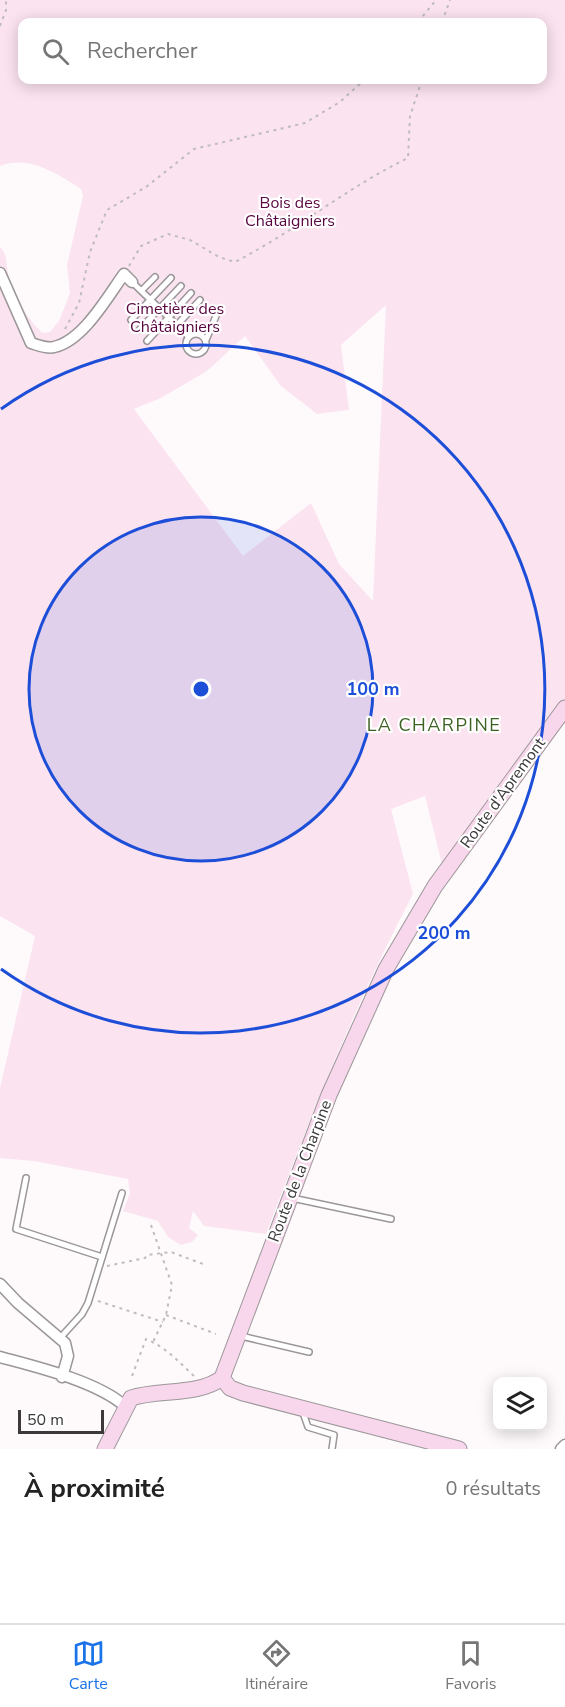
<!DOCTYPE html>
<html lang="fr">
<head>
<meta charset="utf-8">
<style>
	:root { --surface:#fff; --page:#f2f2f2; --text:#222; --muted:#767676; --line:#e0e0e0; --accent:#1a73e8 }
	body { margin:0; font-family:"Nunito Sans",sans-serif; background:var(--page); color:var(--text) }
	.controls { position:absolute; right:18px; bottom:18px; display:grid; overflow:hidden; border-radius:12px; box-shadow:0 3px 15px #0003 }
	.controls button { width:54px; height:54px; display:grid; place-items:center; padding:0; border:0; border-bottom:2px solid var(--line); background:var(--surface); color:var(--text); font:30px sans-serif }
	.scale { position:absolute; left:18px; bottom:15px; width:86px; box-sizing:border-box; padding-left:6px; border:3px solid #3b393a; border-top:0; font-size:16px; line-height:21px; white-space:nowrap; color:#3b393a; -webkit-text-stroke:4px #fff; paint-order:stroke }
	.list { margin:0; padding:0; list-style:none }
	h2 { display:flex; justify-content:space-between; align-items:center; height:78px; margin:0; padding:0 24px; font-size:26px }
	h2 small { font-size:20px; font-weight:400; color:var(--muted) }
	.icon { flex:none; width:33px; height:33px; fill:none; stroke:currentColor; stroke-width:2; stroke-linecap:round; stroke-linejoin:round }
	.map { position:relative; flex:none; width:565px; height:1449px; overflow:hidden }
	.search { position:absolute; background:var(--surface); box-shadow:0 3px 15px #0003; left:18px; right:18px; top:18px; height:66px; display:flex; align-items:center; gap:15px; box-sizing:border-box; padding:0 21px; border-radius:12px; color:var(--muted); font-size:22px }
	.sheet { height:174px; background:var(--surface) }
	nav { display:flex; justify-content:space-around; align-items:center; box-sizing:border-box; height:84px; border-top:2px solid var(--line); background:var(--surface); font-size:16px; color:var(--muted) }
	nav a { display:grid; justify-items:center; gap:3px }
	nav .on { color:var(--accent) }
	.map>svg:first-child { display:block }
</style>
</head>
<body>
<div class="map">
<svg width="565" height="1449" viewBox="0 0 565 1449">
	<rect width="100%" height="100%" fill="#fefafc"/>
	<path fill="#fbe3f0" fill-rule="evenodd" d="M0 0H565V699L443 868 425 796 391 809 413 894C355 1004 310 1118 266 1234L204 1226 193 1211 189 1228 198 1235 192 1242 181 1245 168 1237 158 1221 123 1211 130 1193 128 1179 34 1161 0 1158V1088L35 936 0 916V247C8 255 6 264 8 274 13 294 27 320 43 333L50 332 59 321 70 293 67 265 83 196 81 189C56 173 29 155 0 166ZM22 22H542V80H22ZM386 305 373 600H372L339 564 311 503 243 556 134 409 161 398 207 371 245 336 281 386 317 414 349 410 341 345Z"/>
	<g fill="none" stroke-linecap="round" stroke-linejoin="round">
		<defs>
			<g id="service">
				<polyline points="132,282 189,337"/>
				<polyline points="142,290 155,277"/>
				<polyline points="131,320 171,278"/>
				<polyline points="177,325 200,300"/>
				<polyline points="139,330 181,286"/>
				<circle cx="196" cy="344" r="10"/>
				<polyline points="206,340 216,316"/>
				<polyline points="147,341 191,293"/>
				<polyline points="26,1178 16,1229 102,1257"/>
				<polyline points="292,1198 391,1219"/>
				<polyline points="241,1336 309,1352"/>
				<polyline points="61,1337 82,1314 88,1303 122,1193"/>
				<polyline points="302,1410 308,1427 334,1435 332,1449"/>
			</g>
			<g id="minor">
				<path d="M0 273 31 343C38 345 47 349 54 347 83 341 108 296 124 274L132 282"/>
				<polyline points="0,1284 18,1303 65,1343 68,1356 62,1377"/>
				<path d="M0 1357C37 1367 96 1381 125 1406"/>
				<polyline points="561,1449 565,1445"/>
			</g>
			<g id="secondary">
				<polyline points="222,1378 230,1388 243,1393 459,1449"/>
				<path d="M105 1449 131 1398C159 1389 198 1396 222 1378L329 1095 386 969 435 886 565 708"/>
			</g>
		</defs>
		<use href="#service" stroke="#9b9799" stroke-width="8"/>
		<use href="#minor" stroke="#9b9799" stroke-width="13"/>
		<use href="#secondary" stroke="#9b9799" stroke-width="17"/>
		<g stroke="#c0bcbe" stroke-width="2" stroke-dasharray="3 4.5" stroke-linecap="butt">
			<polyline points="418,22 436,0"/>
			<polyline points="442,22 450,0"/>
			<polyline points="0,26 6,10 6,0"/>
			<path d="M129 266 141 246 168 234 190 240 219 257 235 262C295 231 348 187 408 158L410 116 422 80"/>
			<polyline points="65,329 79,303 90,252 107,210 146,187 194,149 305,123 340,102 364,80"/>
			<polyline points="151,1225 172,1285 166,1315 153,1342"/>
			<polyline points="107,1266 145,1258 147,1255 171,1252 203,1264"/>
			<polyline points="98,1301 163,1322"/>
			<polyline points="166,1315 216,1334"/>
			<path d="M132 1376 146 1339C167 1348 179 1362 194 1376"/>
		</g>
		<use href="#service" stroke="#fff" stroke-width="5"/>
		<use href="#minor" stroke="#fff" stroke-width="10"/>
		<use href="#secondary" stroke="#f8d6eb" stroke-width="15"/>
	</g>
	<circle cx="201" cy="689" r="172" fill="#1d4ed8" fill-opacity=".12"/>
	<g fill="none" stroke="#1d4ed8" stroke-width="3">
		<circle cx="201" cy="689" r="172"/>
		<path d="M1 409A344 344 0 1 1 1 969"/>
	</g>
	<g text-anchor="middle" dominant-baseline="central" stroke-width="4.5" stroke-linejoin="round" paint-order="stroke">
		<g font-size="16" fill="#580540" stroke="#fff">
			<text x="290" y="203">Bois des<tspan x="290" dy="18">Châtaigniers</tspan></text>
			<text x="175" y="309">Cimetière des<tspan x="175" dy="18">Châtaigniers</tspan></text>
		</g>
		<g font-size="16" fill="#3b393a" stroke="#fff">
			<text transform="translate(503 793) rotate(-54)">Route d'Apremont</text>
			<text transform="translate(300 1171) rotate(-69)">Route de la Charpine</text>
		</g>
		<g font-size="18" letter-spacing="1.5" fill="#3d6122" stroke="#fff">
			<text x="434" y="725">LA CHARPINE</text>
		</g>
	</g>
	<circle cx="201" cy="689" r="9" fill="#1d4ed8" stroke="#fff" stroke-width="3"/>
	<g font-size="18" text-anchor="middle" font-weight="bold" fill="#1d4ed8" stroke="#fff" stroke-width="4.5" stroke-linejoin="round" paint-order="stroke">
		<text x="373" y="695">100 m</text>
		<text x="444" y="939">200 m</text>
	</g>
</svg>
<div class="controls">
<button><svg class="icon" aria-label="layers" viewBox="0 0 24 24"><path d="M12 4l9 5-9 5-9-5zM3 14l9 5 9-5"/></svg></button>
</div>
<div class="scale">50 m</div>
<div class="search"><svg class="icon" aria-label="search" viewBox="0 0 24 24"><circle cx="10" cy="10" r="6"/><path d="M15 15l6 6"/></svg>Rechercher</div>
</div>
<section class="sheet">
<h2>À proximité<small>0 résultats</small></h2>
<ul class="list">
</ul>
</section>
<nav>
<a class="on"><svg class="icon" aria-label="map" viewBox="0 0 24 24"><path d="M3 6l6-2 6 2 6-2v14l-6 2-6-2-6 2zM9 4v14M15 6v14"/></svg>Carte</a>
<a><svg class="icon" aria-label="directions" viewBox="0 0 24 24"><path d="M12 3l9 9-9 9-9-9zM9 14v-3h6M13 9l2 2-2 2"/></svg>Itinéraire</a>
<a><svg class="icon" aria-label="saved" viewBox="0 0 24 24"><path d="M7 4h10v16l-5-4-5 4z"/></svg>Favoris</a>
</nav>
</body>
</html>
